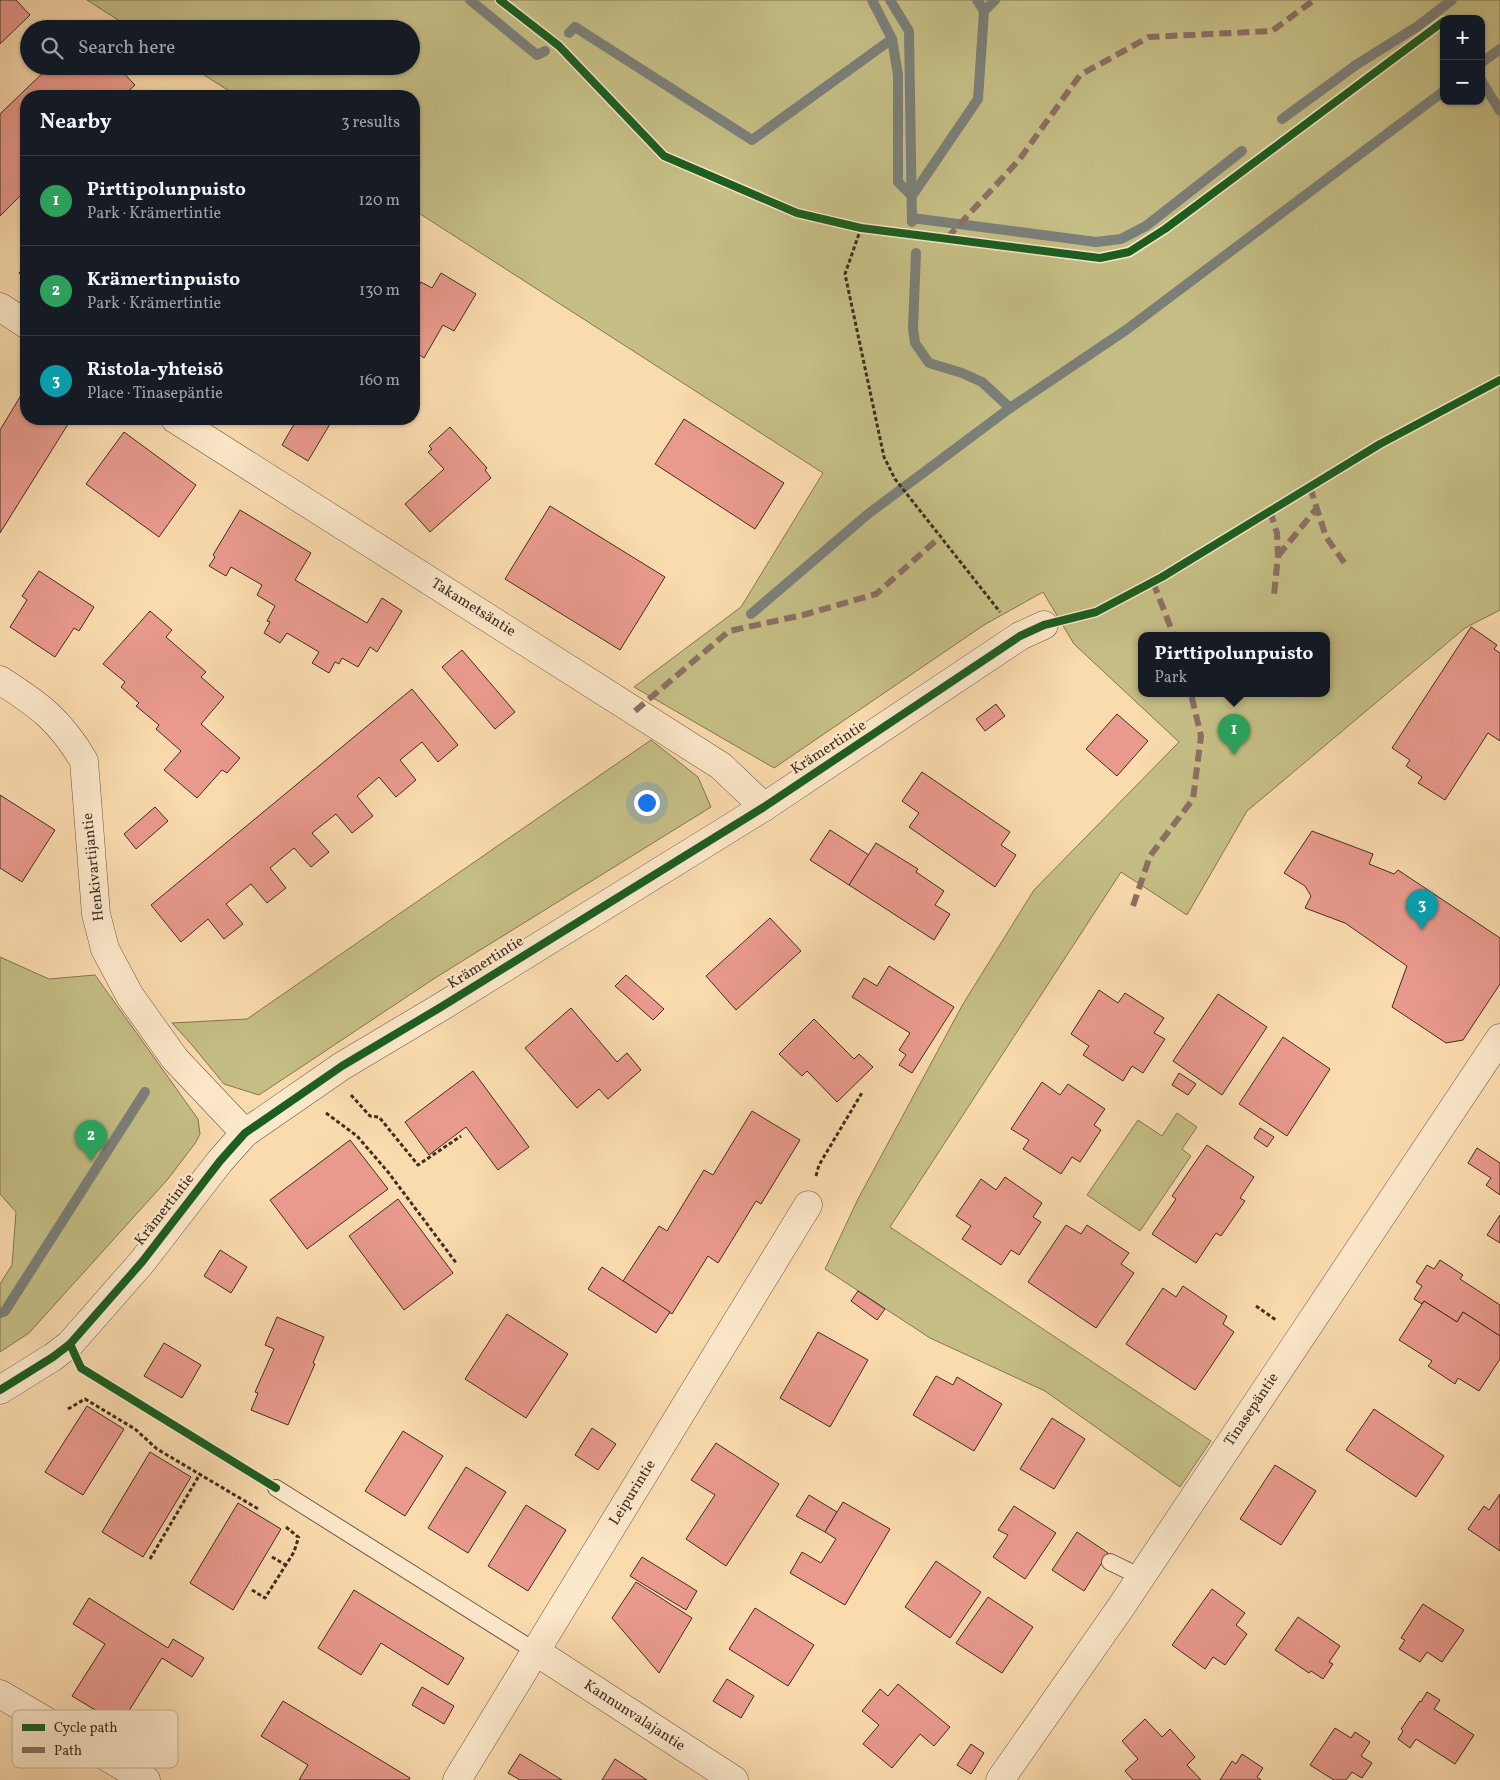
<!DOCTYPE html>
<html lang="en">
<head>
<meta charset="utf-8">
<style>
	:root { --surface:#171b24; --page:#242831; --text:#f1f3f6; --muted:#9ea1a6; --line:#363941; --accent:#ea580c }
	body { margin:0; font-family:Vollkorn,serif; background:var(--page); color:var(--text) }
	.controls { position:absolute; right:15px; top:15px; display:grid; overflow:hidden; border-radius:10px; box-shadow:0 1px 4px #0004 }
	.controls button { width:45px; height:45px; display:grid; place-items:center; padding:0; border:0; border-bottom:1px solid var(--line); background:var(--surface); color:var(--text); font:25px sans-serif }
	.you { position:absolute; left:646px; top:802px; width:18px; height:18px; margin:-12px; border:4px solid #fff; border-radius:50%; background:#1a73e8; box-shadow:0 0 0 8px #1a73e833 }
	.badge { display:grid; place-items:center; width:32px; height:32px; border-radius:50%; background:var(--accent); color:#fff; font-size:16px; font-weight:700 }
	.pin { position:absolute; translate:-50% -41px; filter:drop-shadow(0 1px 2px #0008) }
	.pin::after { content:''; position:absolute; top:26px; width:18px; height:15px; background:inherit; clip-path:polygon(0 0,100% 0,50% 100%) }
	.popup { position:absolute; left:1138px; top:632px; width:192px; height:65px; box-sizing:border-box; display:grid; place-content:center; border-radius:10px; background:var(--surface); filter:drop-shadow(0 1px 4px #0005); font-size:16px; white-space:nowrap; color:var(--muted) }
	.popup b { font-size:19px; color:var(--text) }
	.popup::after { content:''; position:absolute; left:50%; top:100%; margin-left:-10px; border:10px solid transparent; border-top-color:var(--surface) }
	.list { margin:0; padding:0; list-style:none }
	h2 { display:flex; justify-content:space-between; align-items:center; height:65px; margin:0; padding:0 20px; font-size:21px }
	h2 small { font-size:16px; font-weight:400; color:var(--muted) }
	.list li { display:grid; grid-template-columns:32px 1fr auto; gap:15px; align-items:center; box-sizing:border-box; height:90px; padding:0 20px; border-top:1px solid var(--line) }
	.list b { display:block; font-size:19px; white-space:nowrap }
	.list p { margin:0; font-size:16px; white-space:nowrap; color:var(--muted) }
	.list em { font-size:16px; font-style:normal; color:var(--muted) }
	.icon { flex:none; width:28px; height:28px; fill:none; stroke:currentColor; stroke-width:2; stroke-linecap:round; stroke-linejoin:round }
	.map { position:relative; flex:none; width:1500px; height:1780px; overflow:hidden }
	.search { position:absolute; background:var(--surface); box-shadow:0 1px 4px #0004; left:20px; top:20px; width:400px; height:55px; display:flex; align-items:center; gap:12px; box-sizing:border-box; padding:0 18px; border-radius:28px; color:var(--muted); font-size:19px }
	.panel { position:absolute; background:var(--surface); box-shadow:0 1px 4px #0004; left:20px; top:90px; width:400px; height:335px; border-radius:20px }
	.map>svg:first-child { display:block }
</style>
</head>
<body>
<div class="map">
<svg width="1500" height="1780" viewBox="0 0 1500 1780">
	<rect width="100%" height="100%" fill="#fadbae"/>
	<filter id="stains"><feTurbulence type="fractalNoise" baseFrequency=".004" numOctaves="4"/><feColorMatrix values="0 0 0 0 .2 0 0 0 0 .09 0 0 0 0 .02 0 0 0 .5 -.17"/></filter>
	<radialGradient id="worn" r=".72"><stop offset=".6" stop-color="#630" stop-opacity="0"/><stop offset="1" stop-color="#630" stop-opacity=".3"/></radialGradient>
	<g fill="#c5be85" stroke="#837653" fill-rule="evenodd">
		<path d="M87 0H1500V610L1465 628 1247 811 1187 915 1121 872 890 1227 1211 1441 1180 1487 1045 1391 930 1338 825 1269 858 1199 963 1004 1034 890 1179 742 1074 644 1043 592 984 625 774 768 634 687 741 607 823 473 414 210V96H237L190 66H411V29H132ZM1444 19H1481V101H1444ZM1326 636V694H1142V636Z"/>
		<polygon points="651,740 698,777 711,807 435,978 259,1095 224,1084 192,1045 172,1023 247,1019"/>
		<polygon points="0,957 49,979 95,975 198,1119 200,1134 196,1142 168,1179 29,1333 0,1352 0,1284 12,1265 16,1212 0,1194"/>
		<polygon points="1177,1113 1197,1127 1182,1149 1191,1156 1140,1231 1087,1195 1138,1120 1162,1136"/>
	</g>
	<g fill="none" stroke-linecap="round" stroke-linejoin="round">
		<g stroke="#7b807a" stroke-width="10">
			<polyline points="470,0 537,55 545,51"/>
			<polyline points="872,0 892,39 898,75 898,182 912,196 978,99 984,11 995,0"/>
			<polyline points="890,0 909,31 912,222"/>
			<polyline points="977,0 984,11"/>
			<polyline points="569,33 575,27 752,140 892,39"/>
			<polyline points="1481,63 1500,49"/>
			<polyline points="1481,80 1500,111"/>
			<polyline points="1282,119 1356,65 1418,26 1452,0"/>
			<polyline points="912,218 1096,242 1121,239 1146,226 1242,151"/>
			<polyline points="916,253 913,328 915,343 929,363 962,373 982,382 1010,408"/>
			<polyline points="751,614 868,514 1010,408 1126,330 1444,91"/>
			<polyline points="0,1313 5,1311 145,1092"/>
		</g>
	</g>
	<g fill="#e99a8d" stroke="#412d21">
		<polygon points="0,0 16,0 30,15 0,44"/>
		<polygon points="50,66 117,66 135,85 123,96 26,96 26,190 0,216 0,114"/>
		<polygon points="26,266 26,280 19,273"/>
		<polygon points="441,273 476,294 454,331 443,325 424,358 414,351 414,295 421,282 432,288"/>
		<polygon points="23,392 26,394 26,419 67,419 70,421 0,533 0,430"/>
		<polygon points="297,419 333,419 308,461 282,445"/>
		<polygon points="344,419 357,419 354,425"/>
		<polygon points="684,419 784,483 755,529 655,464"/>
		<polygon points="450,427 487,468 485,470 491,478 430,532 405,504 444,469 428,452 432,449 429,446"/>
		<polygon points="124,432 196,485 159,537 86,484"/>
		<polygon points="550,506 665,577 620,650 505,579"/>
		<polygon points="240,510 311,553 295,580 367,623 382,598 402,611 377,652 370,647 358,667 342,658 339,664 335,662 329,673 312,663 319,652 287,633 280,643 264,633 270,622 267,621 275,606 257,595 262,585 231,567 226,576 209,566 215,557 213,555"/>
		<polygon points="39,571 94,607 79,631 74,628 55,657 10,627 27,600 22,596"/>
		<polygon points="150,611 172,630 166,637 206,672 201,677 224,697 201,724 240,758 227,773 222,770 197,798 164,770 181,751 156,729 159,725 136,706 139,703 121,687 125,682 103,664"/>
		<polygon points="1471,627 1497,645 1494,649 1500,653 1500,741 1488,733 1445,800 1418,783 1422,777 1406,766 1410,760 1392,748"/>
		<polygon points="462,650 515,712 495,729 442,667"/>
		<polygon points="412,689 458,745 438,762 422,742 400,760 416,780 396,797 379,777 357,796 373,816 352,833 336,814 312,833 329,852 311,867 294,848 270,868 286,888 267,903 251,884 226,904 243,924 224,939 208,919 181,942 151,905"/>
		<polygon points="996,704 1005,716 985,731 976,719"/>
		<polygon points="1117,714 1148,741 1117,776 1086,749"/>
		<polygon points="922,772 1010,832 1001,845 1016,855 995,887 909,827 919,813 902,801"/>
		<polygon points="0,795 55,830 22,882 0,868"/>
		<polygon points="155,807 168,821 136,849 124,834"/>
		<polygon points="830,830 869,855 849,885 810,860"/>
		<polygon points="1312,831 1373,854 1369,864 1394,874 1398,870 1500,938 1500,984 1463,1040 1446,1043 1392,1007 1407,966 1345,923 1305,908 1311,896 1305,886 1284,873"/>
		<polygon points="876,843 918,869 916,872 944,891 935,905 950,914 934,940 849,885"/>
		<polygon points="770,918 801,951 736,1010 706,976"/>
		<polygon points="889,966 954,1007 912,1073 899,1065 906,1055 899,1050 910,1033 852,997 864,978 877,986"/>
		<polygon points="626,975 664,1009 653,1020 615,986"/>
		<polygon points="1099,990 1118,1003 1125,993 1164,1018 1154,1033 1165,1039 1143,1073 1132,1066 1123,1081 1083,1055 1089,1046 1071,1034"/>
		<polygon points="1218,994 1267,1027 1222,1095 1173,1061"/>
		<polygon points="571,1008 617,1062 627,1053 641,1070 608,1099 599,1089 577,1108 525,1048"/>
		<polygon points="814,1019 854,1059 859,1054 873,1067 837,1102 807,1071 802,1076 779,1054"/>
		<polygon points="1283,1037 1330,1069 1287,1136 1239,1104"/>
		<polygon points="473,1071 529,1147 498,1170 466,1127 429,1155 405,1122"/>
		<polygon points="1179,1073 1196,1084 1188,1095 1172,1085"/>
		<polygon points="1042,1082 1060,1095 1068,1084 1105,1109 1094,1125 1101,1130 1080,1162 1072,1157 1061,1174 1023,1149 1029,1140 1011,1129"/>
		<polygon points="752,1111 800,1140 761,1204 756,1201 718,1263 708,1256 672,1314 623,1281 659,1226 667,1231 704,1170 713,1175"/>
		<polygon points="1260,1128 1274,1137 1267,1147 1254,1138"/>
		<polygon points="350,1140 388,1189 307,1249 270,1200"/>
		<polygon points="1207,1145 1254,1177 1240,1198 1245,1201 1221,1236 1216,1233 1196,1263 1152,1234 1176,1199 1172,1196"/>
		<polygon points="1477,1148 1500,1163 1500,1195 1486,1185 1491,1178 1468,1163"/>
		<polygon points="1005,1177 1042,1203 1033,1217 1041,1222 1019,1255 1011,1250 1001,1265 962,1239 971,1226 956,1216 981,1179 996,1190"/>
		<polygon points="398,1199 453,1273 404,1310 349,1236"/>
		<polygon points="1500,1215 1500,1243 1487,1235"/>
		<polygon points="1066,1225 1081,1234 1087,1225 1129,1253 1121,1264 1134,1273 1096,1328 1028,1282"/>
		<polygon points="220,1250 247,1267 231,1293 204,1276"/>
		<polygon points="1440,1260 1463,1275 1460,1279 1500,1305 1500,1336 1463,1312 1457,1322 1424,1301 1422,1304 1414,1299 1422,1286 1416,1282 1427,1265 1434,1269"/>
		<polygon points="602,1267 670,1312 656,1333 588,1289"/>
		<polygon points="1183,1286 1227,1316 1223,1324 1234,1332 1195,1390 1126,1344 1163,1288 1176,1297"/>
		<polygon points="858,1291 885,1309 877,1320 851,1301"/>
		<polygon points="1424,1301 1457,1322 1463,1312 1500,1336 1500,1359 1479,1391 1458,1378 1455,1384 1428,1366 1432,1361 1399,1340"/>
		<polygon points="507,1314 568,1354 526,1418 465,1379"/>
		<polygon points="277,1317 324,1337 313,1363 315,1364 288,1425 251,1410 258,1393 255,1392 274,1349 265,1345"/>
		<polygon points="818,1332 868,1360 830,1427 780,1398"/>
		<polygon points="164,1343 201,1365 182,1398 144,1376"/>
		<polygon points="936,1376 953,1385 957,1377 1002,1404 974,1451 913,1415"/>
		<polygon points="87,1406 124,1429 83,1495 45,1472"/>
		<polygon points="1374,1409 1444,1456 1416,1497 1346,1450"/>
		<polygon points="1052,1418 1085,1439 1054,1489 1020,1469"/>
		<polygon points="592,1428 616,1444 598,1470 575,1455"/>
		<polygon points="403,1431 443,1456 405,1516 365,1491"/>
		<polygon points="716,1443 779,1484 726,1566 686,1539 715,1495 691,1480"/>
		<polygon points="150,1452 191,1477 143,1557 102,1532"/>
		<polygon points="1275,1465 1316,1491 1281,1545 1240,1519"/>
		<polygon points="466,1467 506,1492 468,1553 428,1528"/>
		<polygon points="1500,1494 1500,1551 1468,1529 1484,1506 1489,1510"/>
		<polygon points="809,1495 837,1512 825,1532 796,1516"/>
		<polygon points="843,1502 890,1529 845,1605 790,1573 802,1552 821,1563 836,1539 825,1532"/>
		<polygon points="238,1503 281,1529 233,1610 190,1583"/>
		<polygon points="526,1505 566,1530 528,1591 488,1566"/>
		<polygon points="1014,1506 1056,1533 1025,1579 993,1557 1008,1535 998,1530"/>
		<polygon points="1077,1532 1108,1553 1084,1591 1052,1570"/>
		<polygon points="642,1557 697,1591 686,1610 630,1576"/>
		<polygon points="936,1561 981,1592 950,1638 905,1607"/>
		<polygon points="636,1582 692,1618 659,1673 612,1618"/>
		<polygon points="1212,1589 1245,1613 1236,1625 1247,1634 1225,1665 1213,1657 1205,1669 1172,1645"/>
		<polygon points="354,1590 464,1658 448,1685 381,1643 361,1675 318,1648"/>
		<polygon points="988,1597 1033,1627 1002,1673 956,1643"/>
		<polygon points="89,1598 168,1648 173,1639 204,1658 192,1677 162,1658 120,1725 72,1696 105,1644 73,1624"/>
		<polygon points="1423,1604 1464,1630 1442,1662 1427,1652 1420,1662 1399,1649 1405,1640 1401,1638"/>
		<polygon points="755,1608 814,1645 788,1686 729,1649"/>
		<polygon points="1298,1617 1340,1646 1329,1662 1333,1664 1323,1679 1311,1671 1309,1673 1275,1650"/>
		<polygon points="727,1679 754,1696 741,1718 713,1701"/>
		<polygon points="898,1684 950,1727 934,1746 920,1734 892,1768 863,1744 879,1725 862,1711 880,1689 888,1696"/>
		<polygon points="422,1687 454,1706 444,1724 412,1705"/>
		<polygon points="1427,1692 1440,1700 1434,1709 1474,1735 1455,1764 1416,1739 1410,1748 1398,1739 1403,1731 1401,1729 1420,1701 1421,1702"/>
		<polygon points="283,1701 410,1778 409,1780 299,1780 308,1765 261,1736"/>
		<polygon points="1145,1719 1162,1737 1170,1729 1195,1757 1187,1765 1201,1780 1133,1780 1125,1771 1138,1759 1122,1741"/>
		<polygon points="1335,1728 1351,1738 1355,1732 1370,1742 1361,1756 1372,1763 1362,1778 1352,1772 1346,1780 1334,1780 1310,1765"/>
		<polygon points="971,1744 984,1753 971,1774 957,1765"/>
		<polygon points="520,1754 562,1780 520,1780 508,1773"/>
		<polygon points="1242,1754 1263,1768 1257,1777 1261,1780 1220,1780 1232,1761 1236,1764"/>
		<polygon points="615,1759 647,1780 602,1780"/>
	</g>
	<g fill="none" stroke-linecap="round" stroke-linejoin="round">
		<defs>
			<g id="service">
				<polyline points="276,1488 535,1651"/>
				<polyline points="1110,1562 1141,1577"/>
			</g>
			<g id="minor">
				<polyline points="0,307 26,324"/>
				<polyline points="175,419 721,766 764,807"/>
				<path d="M0 680C39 705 60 720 84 761L96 914 105 949 130 996 175 1059 245 1133"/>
				<polyline points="0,1390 53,1357 70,1344 142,1262 220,1161 245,1133 342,1066 441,1007 764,807 1020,636 1044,625"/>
				<polyline points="535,1651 734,1780"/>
				<polyline points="0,1694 146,1780"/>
				<polyline points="457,1780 808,1205"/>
				<polyline points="1000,1780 1121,1607 1500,1038"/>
			</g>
		</defs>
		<use href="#service" stroke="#6f5844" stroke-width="18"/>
		<use href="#minor" stroke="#6f5844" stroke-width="29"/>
		<g stroke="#412d21" stroke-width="3" stroke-dasharray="4 2.5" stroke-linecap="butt">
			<polyline points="861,228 845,274 884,457 895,479 1000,612"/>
			<polyline points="351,1095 370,1116 379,1117 418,1165 461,1136"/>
			<polyline points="326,1113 357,1136 388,1172 457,1264"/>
			<polyline points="816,1176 819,1165 863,1091"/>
			<polyline points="1256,1306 1276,1320"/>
			<polyline points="68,1409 85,1399 135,1429 157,1449 260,1510"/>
			<polyline points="286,1527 298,1537"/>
			<polyline points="272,1557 286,1565"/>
			<polyline points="150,1559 200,1474"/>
			<polyline points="252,1590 265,1598 294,1552 299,1536"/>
		</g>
		<use href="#service" stroke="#fce8ca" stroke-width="16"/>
		<use href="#minor" stroke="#fce8ca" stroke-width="28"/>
		<g stroke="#8d6e63" stroke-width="6" stroke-dasharray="12 6" stroke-linecap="butt">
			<polyline points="947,238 1019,160 1080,75 1149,37 1272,31 1314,0"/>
			<polyline points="1310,487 1326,537 1346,565"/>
			<polyline points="1270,511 1277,533 1278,556 1274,595"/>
			<polyline points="1278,556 1316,509"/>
			<polyline points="1153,582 1174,636"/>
			<polyline points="635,711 729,631 803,615 876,594 940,537"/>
			<polyline points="1133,906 1150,856 1193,799 1201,736 1191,694"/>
		</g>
		<defs>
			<g id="cycleway">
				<polyline points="500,0 559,46 664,156 797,213 861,228 1100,258 1129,252 1165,229 1444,21"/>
				<polyline points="70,1344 81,1368 276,1488"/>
				<polyline points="0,1390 53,1357 70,1344 142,1262 220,1161 245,1133 342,1066 441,1007 764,807 1020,636 1044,625 1096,612 1162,577 1380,444 1500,380"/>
			</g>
		</defs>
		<use href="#cycleway" stroke="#fce8ca" stroke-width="11"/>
		<use href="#cycleway" stroke="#1b5e20" stroke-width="8"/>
	</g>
	<g text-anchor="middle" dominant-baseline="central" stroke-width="5" stroke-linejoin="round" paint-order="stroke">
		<g font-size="15" fill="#412d21" stroke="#fce8ca">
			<text transform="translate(473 608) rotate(32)">Takametsäntie</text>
			<text transform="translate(829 748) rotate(-33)">Krämertintie</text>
			<text transform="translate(94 867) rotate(-96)">Henkivartijantie</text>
			<text transform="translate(486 963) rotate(-32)">Krämertintie</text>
			<text transform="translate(165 1210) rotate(-52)">Krämertintie</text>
			<text transform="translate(1252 1410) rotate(-56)">Tinasepäntie</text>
			<text transform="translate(633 1493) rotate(-58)">Leipurintie</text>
			<text transform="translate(634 1716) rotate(33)">Kannunvalajantie</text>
		</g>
	</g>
	<rect x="12" y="1710" width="166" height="58" rx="8" fill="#fce8ca" stroke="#c4b097" stroke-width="1"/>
	<rect x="22" y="1724" width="23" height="7" fill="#1b5e20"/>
	<rect x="22" y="1747" width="23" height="6" fill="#8d6e63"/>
	<g font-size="14" fill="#412d21">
		<text x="54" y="1732">Cycle path</text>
		<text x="54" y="1755">Path</text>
	</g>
	<rect width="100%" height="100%" filter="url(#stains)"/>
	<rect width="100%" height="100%" fill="url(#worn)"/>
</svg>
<div class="controls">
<button>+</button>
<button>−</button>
</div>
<div class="you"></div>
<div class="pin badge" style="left:1234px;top:755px;background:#2e9e5b">1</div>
<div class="popup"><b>Pirttipolunpuisto</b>Park</div>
<div class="pin badge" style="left:91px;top:1161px;background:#2e9e5b">2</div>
<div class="pin badge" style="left:1422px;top:930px;background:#0f9aa8">3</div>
<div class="search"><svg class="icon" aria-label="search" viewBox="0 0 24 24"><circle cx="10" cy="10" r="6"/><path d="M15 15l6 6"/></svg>Search here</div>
<section class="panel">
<h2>Nearby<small>3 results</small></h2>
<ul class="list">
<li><span class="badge" style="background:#2e9e5b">1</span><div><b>Pirttipolunpuisto</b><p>Park · Krämertintie</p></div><em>120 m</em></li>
<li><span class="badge" style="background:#2e9e5b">2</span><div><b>Krämertinpuisto</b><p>Park · Krämertintie</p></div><em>130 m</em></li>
<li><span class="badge" style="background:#0f9aa8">3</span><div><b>Ristola-yhteisö</b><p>Place · Tinasepäntie</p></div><em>160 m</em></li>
</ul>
</section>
</div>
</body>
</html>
